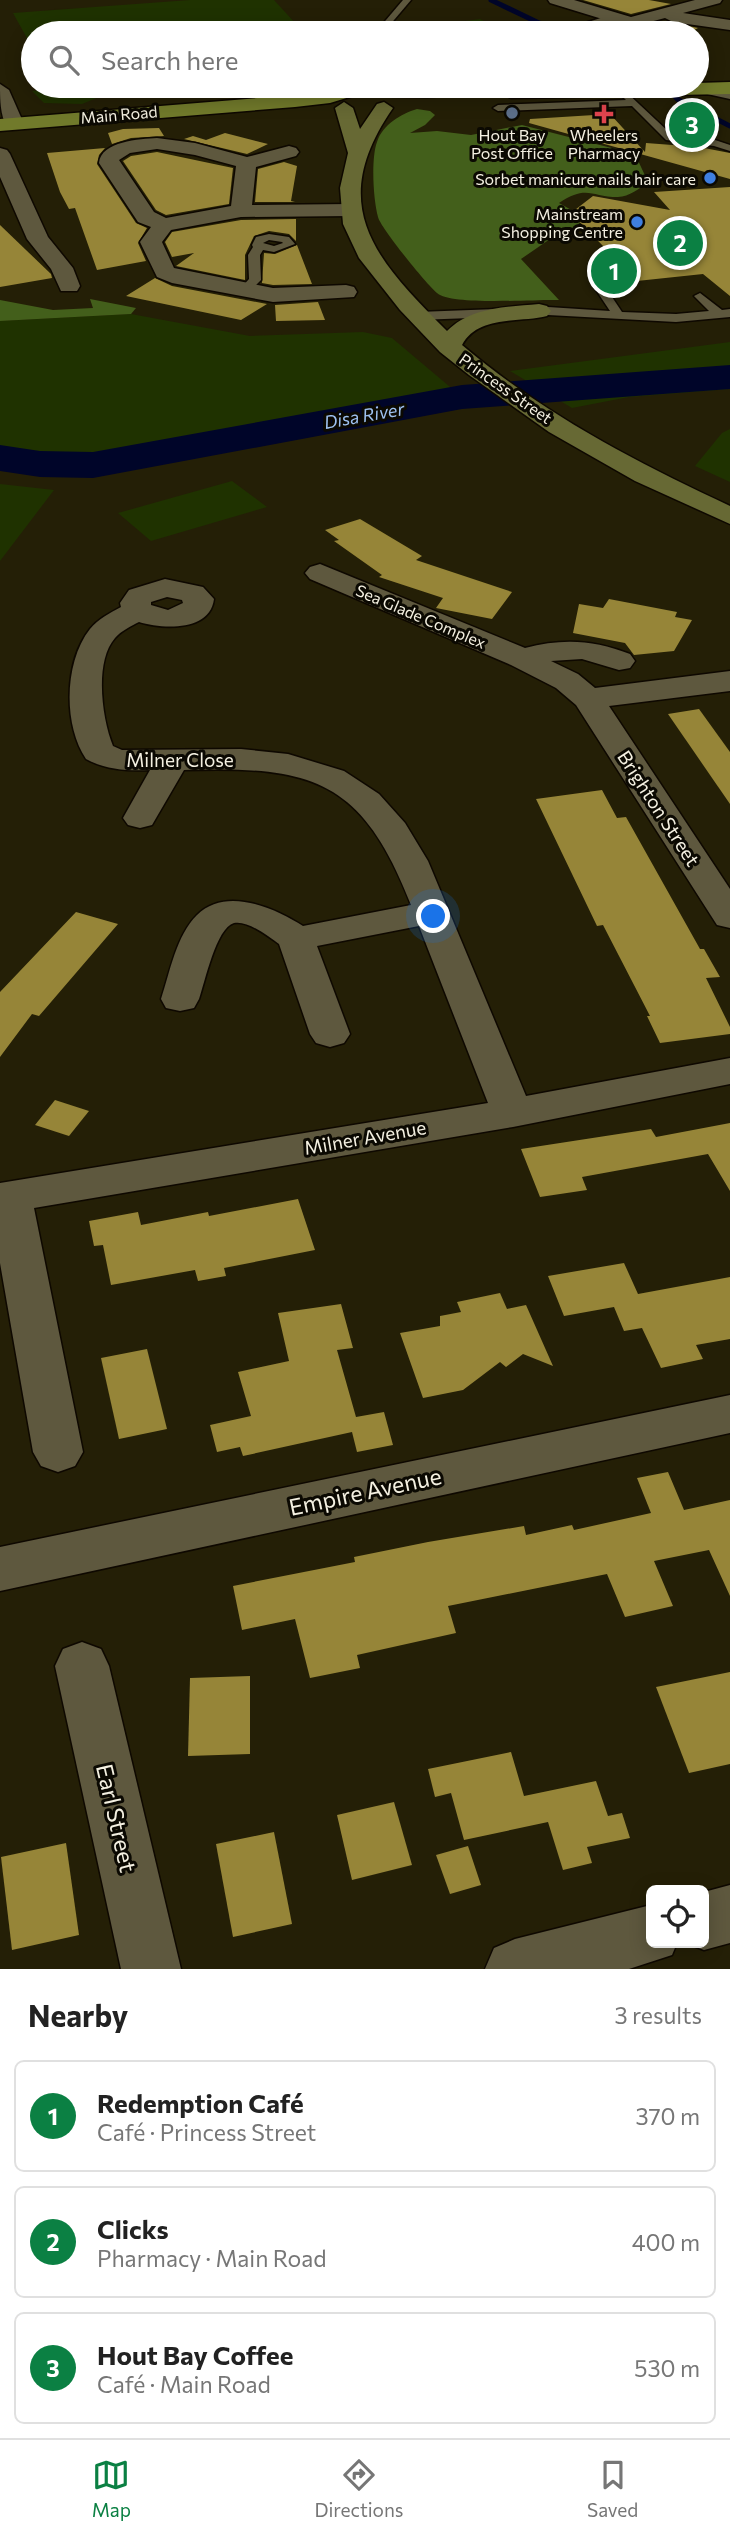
<!DOCTYPE html>
<html lang="en">
<head>
<meta charset="utf-8">
<style>
	:root { --surface:#fff; --page:#f6f6f6; --text:#222; --muted:#767676; --line:#e0e0e0; --accent:#0b8043 }
	body { margin:0; font-family:Commissioner,sans-serif; background:var(--page); color:var(--text) }
	.controls { position:absolute; right:21px; bottom:21px; display:grid; overflow:hidden; border-radius:10px; box-shadow:0 4px 18px #0003 }
	.controls button { width:63px; height:63px; display:grid; place-items:center; padding:0; border:0; border-bottom:2px solid var(--line); background:var(--surface); color:var(--text); font:35px sans-serif }
	.you { position:absolute; left:434px; top:917px; width:24px; height:24px; margin:-18px; border:5px solid #fff; border-radius:50%; background:#1a73e8; box-shadow:0 0 0 10px #1a73e833 }
	.badge { display:grid; place-items:center; width:46px; height:46px; border-radius:50%; background:var(--accent); color:#fff; font-size:23px; font-weight:700 }
	.pin { position:absolute; translate:-50% -50%; border:4px solid #fff; box-shadow:0 2px 7px #0006 }
	.list { margin:0; padding:0; list-style:none }
	h2 { display:flex; justify-content:space-between; align-items:center; height:91px; margin:0; padding:0 28px; font-size:30px }
	h2 small { font-size:23px; font-weight:400; color:var(--muted) }
	.list li { display:grid; grid-template-columns:46px 1fr auto; gap:21px; align-items:center; box-sizing:border-box; height:112px; margin:0 14px 14px; padding:0 14px; border:2px solid var(--line); border-radius:10px }
	.list b { display:block; font-size:26px; white-space:nowrap }
	.list p { margin:0; font-size:23px; white-space:nowrap; color:var(--muted) }
	.list em { font-size:23px; font-style:normal; color:var(--muted) }
	.icon { flex:none; width:38px; height:38px; fill:none; stroke:currentColor; stroke-width:2; stroke-linecap:round; stroke-linejoin:round }
	.map { position:relative; flex:none; width:730px; height:1969px; overflow:hidden }
	.search { position:absolute; background:var(--surface); box-shadow:0 4px 18px #0003; left:21px; right:21px; top:21px; height:77px; display:flex; align-items:center; gap:18px; box-sizing:border-box; padding:0 24px; border-radius:38px; color:var(--muted); font-size:26px }
	.sheet { height:469px; background:var(--surface) }
	nav { display:flex; justify-content:space-around; align-items:center; box-sizing:border-box; height:98px; border-top:2px solid var(--line); background:var(--surface); font-size:19px; color:var(--muted) }
	nav a { display:grid; justify-items:center; gap:4px }
	nav .on { color:var(--accent) }
	.map>svg:first-child { display:block }
</style>
</head>
<body>
<div class="map">
<svg width="730" height="1969" viewBox="0 0 730 1969">
	<rect width="100%" height="100%" fill="#241f06"/>
	<g fill="#1f3200">
		<polygon points="190,0 274,0 297,25 293,33 33,33 33,49 13,13"/>
		<polygon points="480,19 506,33 407,33 401,30"/>
		<polygon points="94,86 99,97 82,104 44,103 32,91"/>
		<polygon points="131,314 250,336 363,332 392,338 462,397 93,465 40,464 0,458 0,321"/>
		<polygon points="730,342 730,389 629,397 572,408 510,371"/>
		<polygon points="730,429 730,482 695,466 722,433"/>
		<polygon points="232,481 267,507 151,541 118,513"/>
		<polygon points="0,484 54,490 0,561"/>
	</g>
	<g fill="#435f1b">
		<path d="M417 109 430 111 435 115 425 125 410 133 437 131 471 135 522 125 635 154 648 182C640 188 629 197 618 197 591 197 587 184 559 203L584 217 577 226 553 237 521 259 559 300C534 299 452 306 437 293 427 285 380 227 378 217 373 199 371 158 377 142 383 124 401 114 417 109Z"/>
		<polygon points="90,299 136,308 131,314 0,321 0,300 53,310 93,308"/>
	</g>
	<g fill="none" stroke-linecap="round" stroke-linejoin="round">
		<g stroke="#000529" stroke-width="5">
			<polyline points="491,0 539,23 579,33"/>
			<polyline points="666,86 677,99 730,126"/>
		</g>
		<polygon fill="#000529" fill-rule="evenodd" points="730,365 730,389 462,409 93,478 40,477 0,471 0,445 40,451 93,452 462,385"/>
	</g>
	<g fill="#968538">
		<polygon points="583,0 649,0 671,4 631,14"/>
		<polygon points="665,21 698,28 689,33 642,33 629,30"/>
		<polygon points="610,114 645,152 646,143 699,147 730,153 730,179 529,123 530,119"/>
		<polygon points="159,128 164,136 131,138 112,144 108,133 123,129"/>
		<polygon points="225,133 268,144 247,154 184,139 193,136 206,140"/>
		<polygon points="105,148 99,155 97,164 136,223 147,228 138,243 146,261 97,270 75,208 69,209 60,192 47,153"/>
		<polygon points="157,152 233,168 229,204 166,215 156,210 123,161 131,156"/>
		<polygon points="284,162 297,166 291,201 295,202 255,202 258,169"/>
		<polygon points="730,187 730,296 703,274 637,281 571,213 593,196 670,210 654,192"/>
		<polygon points="296,219 296,241 289,234 269,231 254,236 245,255 245,280 176,266 194,253 172,257 165,242 172,232 241,220"/>
		<polygon points="0,225 51,274 52,278 0,287"/>
		<polygon points="297,245 312,284 273,285 262,283 264,253 275,254"/>
		<polygon points="155,278 172,286 267,304 241,320 126,296"/>
		<polygon points="318,302 325,320 276,321 275,305"/>
		<polygon points="360,519 422,556 416,560 512,592 492,619 436,608 443,598 379,577 382,575 334,541 339,540 325,530"/>
		<polygon points="609,599 677,612 675,617 692,620 674,651 634,655 625,643 573,633 579,604 603,608"/>
		<polygon points="699,709 730,752 730,804 668,714"/>
		<polygon points="602,790 617,818 626,817 700,949 704,949 720,977 706,978 730,1027 730,1034 660,1043 647,1016 650,1016 603,925 597,926 536,799"/>
		<polygon points="76,912 118,924 39,1016 32,1014 0,1057 0,992"/>
		<polygon points="55,1100 89,1111 69,1136 35,1125"/>
		<polygon points="730,1123 730,1191 708,1154 582,1177 587,1190 540,1197 521,1149 651,1129 656,1137"/>
		<polygon points="298,1199 315,1250 224,1268 226,1276 198,1281 195,1270 111,1285 103,1245 94,1246 89,1221 138,1212 141,1225 208,1212 209,1216"/>
		<polygon points="624,1263 638,1294 730,1277 730,1339 696,1345 703,1359 661,1368 642,1328 624,1331 614,1307 564,1316 548,1276"/>
		<polygon points="500,1293 507,1309 526,1305 553,1366 523,1354 506,1367 500,1362 463,1390 423,1398 400,1333 440,1326 440,1316 461,1312 457,1302"/>
		<polygon points="341,1304 353,1348 337,1350 356,1417 384,1412 393,1445 357,1452 352,1432 243,1456 240,1447 217,1452 210,1425 251,1416 238,1372 289,1361 278,1313"/>
		<polygon points="147,1349 167,1429 119,1439 101,1358"/>
		<polygon points="668,1472 684,1510 730,1500 730,1596 709,1550 654,1561 673,1606 625,1617 607,1574 448,1606 456,1633 357,1655 360,1668 310,1678 295,1619 242,1630 233,1586 355,1562 354,1557 428,1542 524,1526 526,1535 572,1525 574,1530 651,1513 637,1478"/>
		<polygon points="730,1672 730,1764 689,1773 656,1687"/>
		<polygon points="250,1676 250,1754 188,1756 190,1678"/>
		<polygon points="511,1752 524,1796 596,1781 608,1816 622,1813 630,1838 587,1847 592,1863 563,1870 548,1822 464,1840 451,1793 435,1797 428,1769"/>
		<polygon points="394,1802 412,1865 352,1880 337,1815"/>
		<polygon points="274,1832 292,1924 233,1937 216,1844"/>
		<polygon points="66,1843 79,1935 12,1950 1,1857"/>
		<polygon points="468,1846 481,1885 450,1894 436,1855"/>
	</g>
	<g fill="none" stroke-linecap="round" stroke-linejoin="round">
		<defs>
			<g id="lane">
				<polygon points="403,0 411,0 383,33 375,33"/>
				<polygon points="613,14 616,19 586,27 582,24"/>
				<polygon points="701,87 730,93 730,99 698,92 698,88"/>
				<polygon points="624,90 672,135 715,140 730,145 730,151 714,146 666,140 632,106 498,111 493,108 498,105 626,100 619,93"/>
				<path d="M269 234 289 237 295 244 274 252 263 250 260 255 261 280 248 293H240L238 291 249 279 248 255 253 247 252 245 256 237ZM269 240 282 242 283 243 274 246 263 243Z"/>
				<polygon points="600,284 604,285 622,312 676,314 709,311 694,296 700,293 722,310 730,309 730,317 676,322 548,315 418,320 412,316 418,312 548,307 610,311 594,287"/>
			</g>
			<g id="street">
				<polygon points="548,0 574,0 631,17 695,0 722,0 720,3 683,13 730,20 730,30 673,22 665,18 608,33 581,33 583,29 612,22 550,3"/>
				<path d="M0 84 9 90 24 124 21 128H7C0 114 0 100 0 84Z"/>
				<path d="M157 138 195 143 247 157 289 146 296 148 299 152 296 156 256 167 252 205 351 204 358 206 362 210 358 214 351 216 241 217 171 230 162 242 174 268 273 288 346 285 354 287 357 292 354 297 273 302 172 283 157 277 140 242 151 227 138 222 99 163C101 141 140 139 157 138ZM157 149 195 155 236 166 231 206 166 218 154 212 119 160 130 153Z"/>
				<polygon points="0,148 7,150 10,154 48,237 73,268 80,286 77,291 61,291 51,269 27,239 0,177"/>
				<path d="M320 564 525 648C563 638 594 640 630 654L635 661 630 668 619 670 582 659 551 661 578 674 595 688 730 671V691L609 706 730 889V928L717 925 576 705 556 688 511 665 310 579 305 573 310 567Z"/>
				<path d="M165 579 203 587 214 599C210 632 162 629 139 622 131 626 121 631 115 638 94 662 102 719 113 746L122 750 241 749 288 754 344 771 379 794 405 823 428 861 526 1096 730 1058V1084L513 1127 34 1208 83 1452 75 1466 58 1472 41 1466 33 1452 0 1263V1183L488 1103 419 926 317 946 350 1034 344 1043 330 1047 316 1043 310 1034 279 944C269 937 248 920 234 923 216 928 205 982 199 999L194 1008 180 1011 166 1008 161 999C170 972 176 936 197 915 226 886 275 908 303 926L411 905C362 779 312 766 184 770L152 825 140 828 128 825 123 818 150 770C128 771 106 770 86 759 63 725 64 662 90 629 98 619 110 613 121 607L120 603 129 590ZM167 597 182 600 183 603 168 610 151 605V602Z"/>
				<polygon points="730,1395 730,1433 0,1591 0,1547"/>
				<polygon points="82,1642 101,1649 109,1666 181,1969 121,1969 55,1666 63,1649"/>
				<polygon points="730,1885 730,1943 704,1950 686,1943 704,1943 704,1892"/>
				<polygon points="651,1905 651,1943 677,1943 672,1955 629,1969 485,1969 494,1948 515,1939"/>
			</g>
			<path id="secondary" d="M344 102 353 108 360 129 377 104 384 102 393 108C325 206 375 259 447 331 471 307 507 307 539 304L547 306 551 311 547 316C520 323 478 315 462 345 542 413 635 462 730 506V524L635 481 549 432 469 375 440 352 400 310 359 258 343 224 340 188 348 153 335 108Z"/>
			<polygon id="primary" points="730,82 730,94 511,98 502,93 427,97 353,96 330,103 295,107 0,131 0,119 295,95 328,92 347,86 697,86 697,83"/>
		</defs>
		<use href="#lane" stroke="#0e0800" stroke-width="3"/>
		<use href="#street" stroke="#0e0800" stroke-width="3"/>
		<use href="#secondary" stroke="#0e0800" stroke-width="3"/>
		<use href="#primary" stroke="#0e0800" stroke-width="3"/>
		<use href="#lane" fill="#5e583e" fill-rule="evenodd"/>
		<use href="#street" fill="#5e583e" fill-rule="evenodd"/>
		<use href="#secondary" fill="#676934" fill-rule="evenodd"/>
		<use href="#primary" fill="#717a2b" fill-rule="evenodd"/>
	</g>
	<circle fill="#5c6f8a" stroke="#0b0902" stroke-width="2.5" cx="512" cy="113" r="7"/>
	<path fill="#e0444e" stroke="#0b0902" stroke-width="2.5" d="M600.5 103.5h7v7h7v7h-7v7h-7v-7h-7v-7h7z"/>
	<g fill="#3f7fe0" stroke="#0b0902" stroke-width="2.5">
		<circle cx="710" cy="178" r="7"/>
		<circle cx="637" cy="222" r="7"/>
	</g>
	<g text-anchor="middle" dominant-baseline="central" stroke-width="6" stroke-linejoin="round" paint-order="stroke">
		<g font-size="16" fill="#f4f0e1" stroke="#0b0902">
			<text transform="translate(119 114) rotate(-5)">Main Road</text>
			<text transform="translate(506 388) rotate(35)">Princess Street</text>
			<text transform="translate(421 616) rotate(23)">Sea Glade Complex</text>
		</g>
		<g font-size="16" fill="#f4f0e1" stroke="#0b0902">
			<text x="512" y="134">Hout Bay<tspan x="512" dy="18">Post Office</tspan></text>
			<text x="604" y="134">Wheelers<tspan x="604" dy="18">Pharmacy</tspan></text>
			<text x="696" y="178" text-anchor="end">Sorbet manicure nails hair care</text>
			<text x="623" y="213" text-anchor="end">Mainstream<tspan x="623" dy="18">Shopping Centre</tspan></text>
		</g>
		<g font-size="18" font-style="italic" fill="#9ec1f0" stroke="#0b0902">
			<text transform="translate(364 415) rotate(-10)">Disa River</text>
		</g>
		<g font-size="19" fill="#f4f0e1" stroke="#0b0902">
			<text x="180" y="759">Milner Close</text>
			<text transform="translate(659 808) rotate(57)">Brighton Street</text>
			<text transform="translate(365 1137) rotate(-10)">Milner Avenue</text>
		</g>
		<g font-size="23" fill="#f4f0e1" stroke="#0b0902">
			<text transform="translate(365 1491) rotate(-12)">Empire Avenue</text>
			<text transform="translate(117 1818) rotate(77)">Earl Street</text>
		</g>
	</g>
</svg>
<div class="controls">
<button><svg class="icon" aria-label="locate" viewBox="0 0 24 24"><circle cx="12" cy="12" r="6"/><path d="M12 2v4M12 18v4M2 12h4M18 12h4"/></svg></button>
</div>
<div class="you"></div>
<div class="pin badge" style="left:614px;top:271px">1</div>
<div class="pin badge" style="left:680px;top:243px">2</div>
<div class="pin badge" style="left:692px;top:125px">3</div>
<div class="search"><svg class="icon" aria-label="search" viewBox="0 0 24 24"><circle cx="10" cy="10" r="6"/><path d="M15 15l6 6"/></svg>Search here</div>
</div>
<section class="sheet">
<h2>Nearby<small>3 results</small></h2>
<ul class="list">
<li><span class="badge">1</span><div><b>Redemption Café</b><p>Café · Princess Street</p></div><em>370 m</em></li>
<li><span class="badge">2</span><div><b>Clicks</b><p>Pharmacy · Main Road</p></div><em>400 m</em></li>
<li><span class="badge">3</span><div><b>Hout Bay Coffee</b><p>Café · Main Road</p></div><em>530 m</em></li>
</ul>
</section>
<nav>
<a class="on"><svg class="icon" aria-label="map" viewBox="0 0 24 24"><path d="M3 6l6-2 6 2 6-2v14l-6 2-6-2-6 2zM9 4v14M15 6v14"/></svg>Map</a>
<a><svg class="icon" aria-label="directions" viewBox="0 0 24 24"><path d="M12 3l9 9-9 9-9-9zM9 14v-3h6M13 9l2 2-2 2"/></svg>Directions</a>
<a><svg class="icon" aria-label="saved" viewBox="0 0 24 24"><path d="M7 4h10v16l-5-4-5 4z"/></svg>Saved</a>
</nav>
</body>
</html>
